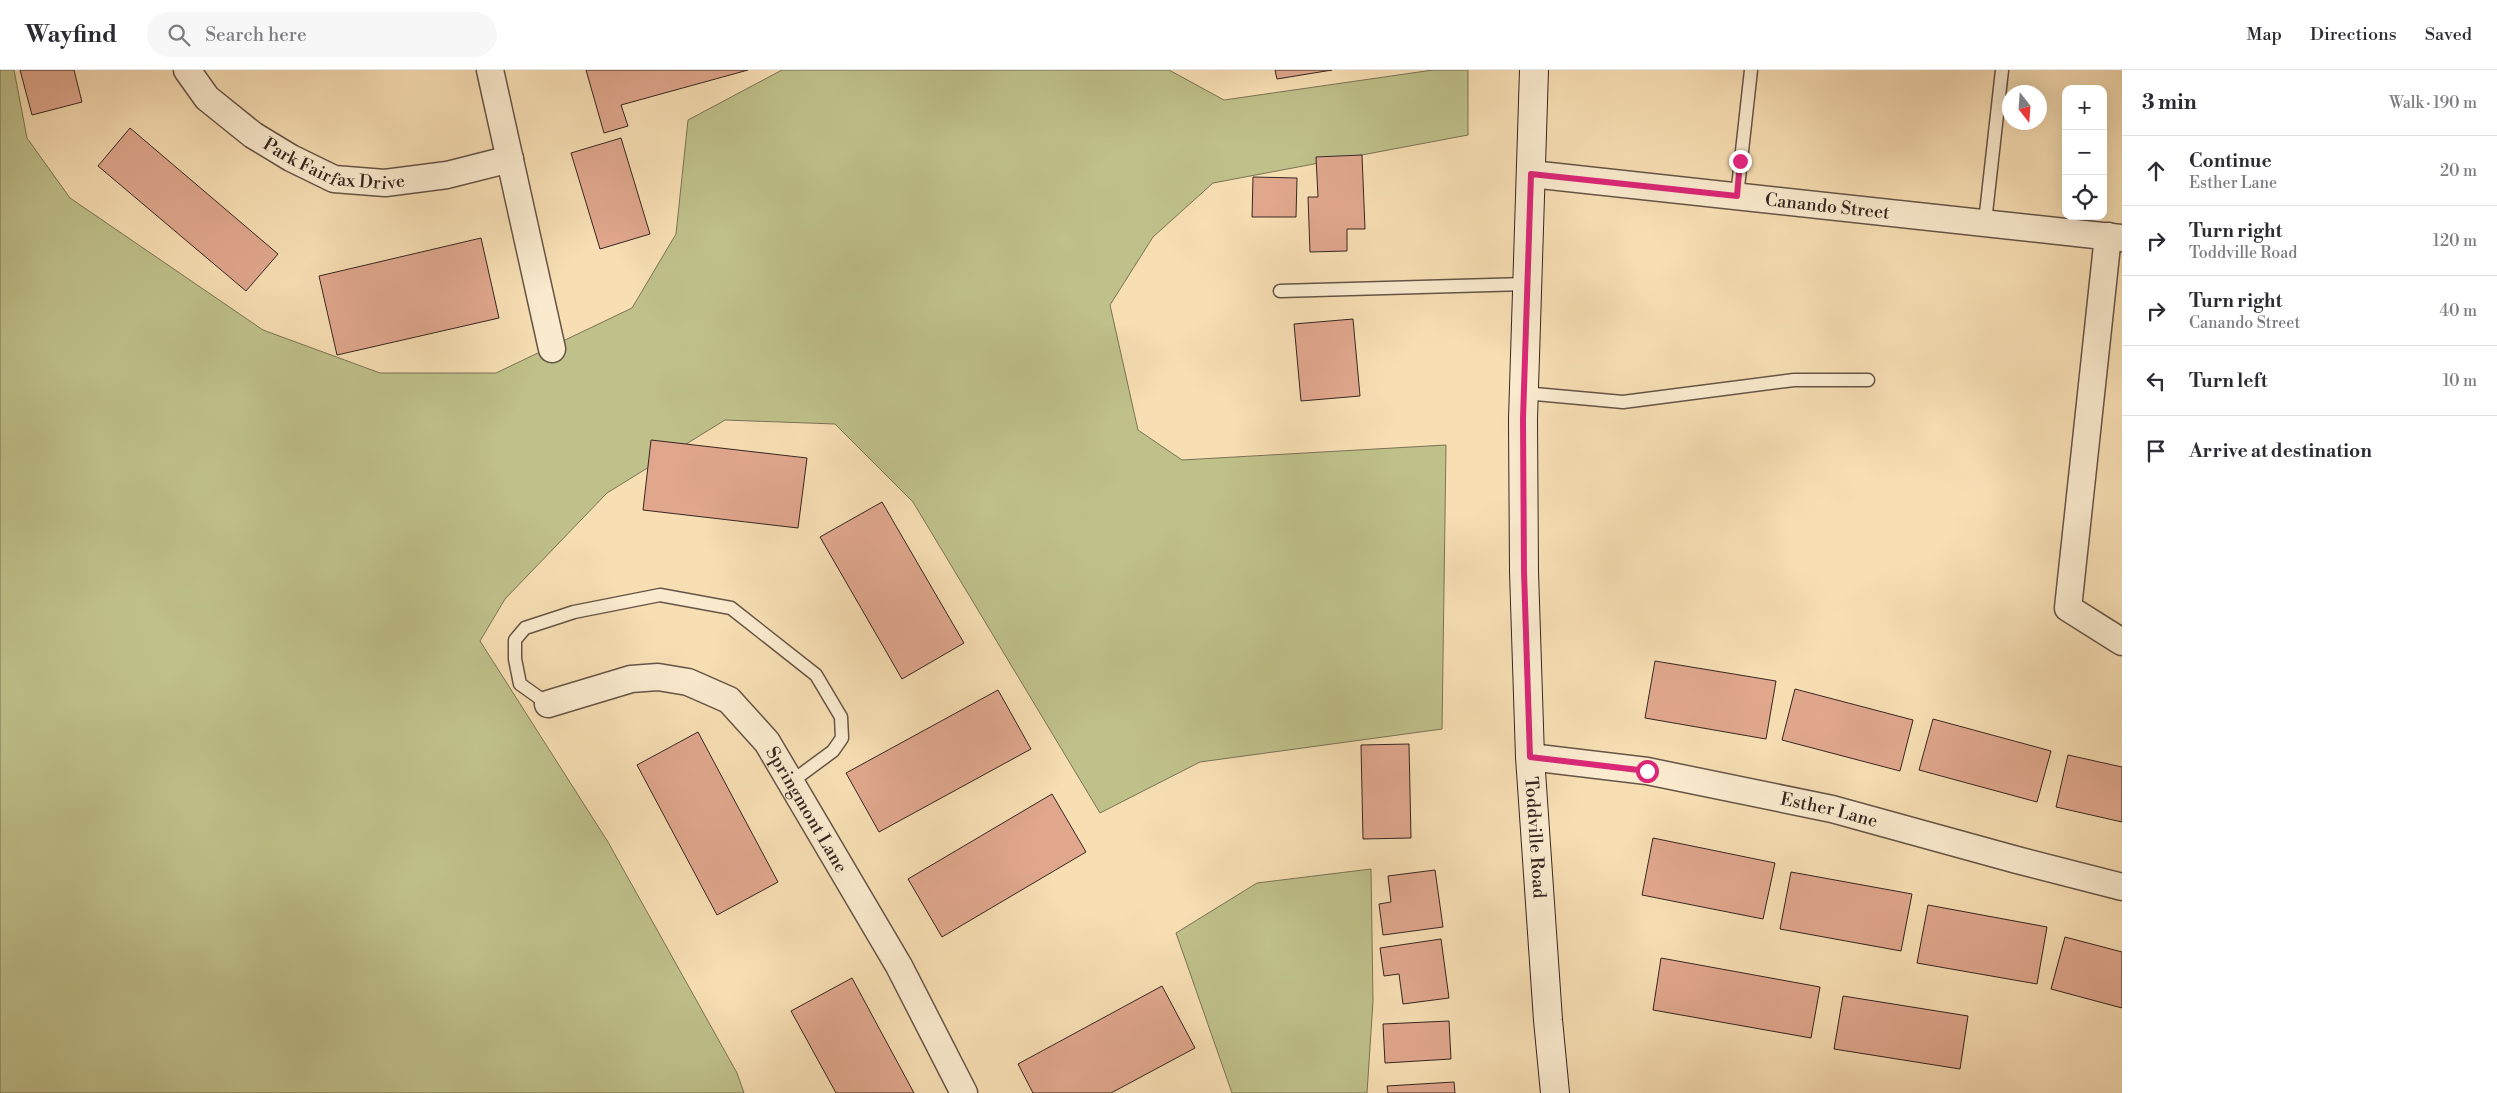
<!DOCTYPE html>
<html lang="en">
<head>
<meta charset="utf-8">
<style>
	:root { --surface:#fff; --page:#f7f7f7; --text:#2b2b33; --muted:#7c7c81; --line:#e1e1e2 }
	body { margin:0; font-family:"Libre Bodoni",serif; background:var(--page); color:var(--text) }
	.controls { position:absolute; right:15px; top:15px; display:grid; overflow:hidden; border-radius:10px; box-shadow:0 5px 20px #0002 }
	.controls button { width:45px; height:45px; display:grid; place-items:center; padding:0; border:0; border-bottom:1px solid var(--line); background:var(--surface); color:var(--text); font:25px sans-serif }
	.compass { position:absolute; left:2002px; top:15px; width:45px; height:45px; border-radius:50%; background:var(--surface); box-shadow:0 5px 20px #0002; rotate:163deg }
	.stop { position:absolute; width:15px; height:15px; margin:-11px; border:4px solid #db2777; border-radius:50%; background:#fff }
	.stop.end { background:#db2777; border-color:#fff; box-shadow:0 1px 5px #0008 }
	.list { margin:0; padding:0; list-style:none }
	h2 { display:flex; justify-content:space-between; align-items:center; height:65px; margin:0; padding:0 20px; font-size:21px }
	h2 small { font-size:16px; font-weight:400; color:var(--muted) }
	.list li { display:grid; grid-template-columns:32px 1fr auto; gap:15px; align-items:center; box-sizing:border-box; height:70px; padding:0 20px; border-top:1px solid var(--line) }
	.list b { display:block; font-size:19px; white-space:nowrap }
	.list p { margin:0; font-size:16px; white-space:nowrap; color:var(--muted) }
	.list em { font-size:16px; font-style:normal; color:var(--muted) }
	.icon { flex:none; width:28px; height:28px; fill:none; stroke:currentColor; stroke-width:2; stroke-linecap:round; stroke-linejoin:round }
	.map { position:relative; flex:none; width:2122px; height:1023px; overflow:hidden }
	header { display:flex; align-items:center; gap:30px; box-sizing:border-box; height:70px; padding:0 25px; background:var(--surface); border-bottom:1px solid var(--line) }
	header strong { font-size:24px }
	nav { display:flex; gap:28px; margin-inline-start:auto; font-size:18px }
	.search { width:350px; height:45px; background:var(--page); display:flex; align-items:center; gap:12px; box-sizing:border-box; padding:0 18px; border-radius:28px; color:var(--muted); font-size:19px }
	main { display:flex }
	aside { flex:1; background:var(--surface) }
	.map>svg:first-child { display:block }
</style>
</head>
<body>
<header>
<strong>Wayfind</strong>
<div class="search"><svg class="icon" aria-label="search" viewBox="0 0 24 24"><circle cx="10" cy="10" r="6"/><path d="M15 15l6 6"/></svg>Search here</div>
<nav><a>Map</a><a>Directions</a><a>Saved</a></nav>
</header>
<main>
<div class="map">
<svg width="2122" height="1023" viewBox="0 0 2122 1023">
	<rect width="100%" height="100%" fill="#f7deb3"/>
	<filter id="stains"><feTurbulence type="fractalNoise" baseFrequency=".004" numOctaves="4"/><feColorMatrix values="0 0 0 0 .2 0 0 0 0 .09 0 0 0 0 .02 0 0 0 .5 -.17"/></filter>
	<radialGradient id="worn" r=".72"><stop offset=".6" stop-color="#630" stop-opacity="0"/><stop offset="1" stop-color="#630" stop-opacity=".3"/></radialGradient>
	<g fill="#bfc08a" stroke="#7a7356">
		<polygon points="0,0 14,0 27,68 70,128 263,260 380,303 496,303 632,238 676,164 688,50 782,0 1169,0 1224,30 1433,0 1468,0 1468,65 1213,113 1153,167 1110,235 1138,360 1182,390 1446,375 1442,659 1200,692 1100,743 913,432 835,354 725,350 607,423 505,529 480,571 608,772 737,1003 744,1023 0,1023"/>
		<polygon points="1371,799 1373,931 1367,1023 1232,1023 1176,863 1257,813"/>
	</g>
	<g fill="#e0a78d" stroke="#362621">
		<polygon points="20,0 74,0 82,32 32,45"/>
		<polygon points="586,0 748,0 621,35 628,56 604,63"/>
		<polygon points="1275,0 1332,0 1277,9"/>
		<polygon points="130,58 278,184 246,221 98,96"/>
		<polygon points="621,68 650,164 600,179 571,83"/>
		<polygon points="1362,85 1365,159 1347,159 1347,181 1310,182 1308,127 1318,127 1316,87"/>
		<polygon points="1253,107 1297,108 1296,147 1252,147"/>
		<polygon points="481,168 499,248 337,285 319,206"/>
		<polygon points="1353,249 1360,326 1301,331 1294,254"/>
		<polygon points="651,370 807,388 798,458 643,440"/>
		<polygon points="882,432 964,573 902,609 820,467"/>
		<polygon points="1655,591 1776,611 1766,669 1645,648"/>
		<polygon points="1795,619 1913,650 1900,701 1782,670"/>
		<polygon points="998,620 1031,679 879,762 846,703"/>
		<polygon points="1933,649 2051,681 2037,732 1919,700"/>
		<polygon points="698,662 778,812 717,845 637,695"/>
		<polygon points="1409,674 1411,768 1363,769 1361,675"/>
		<polygon points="2068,685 2122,697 2122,752 2056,737"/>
		<polygon points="1052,724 1086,782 942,867 908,809"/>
		<polygon points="1653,768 1775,793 1763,849 1642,825"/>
		<polygon points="1435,800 1443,857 1383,865 1379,834 1391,832 1388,806"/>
		<polygon points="1791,802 1912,824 1901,881 1780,859"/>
		<polygon points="1928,835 2047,857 2037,914 1917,893"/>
		<polygon points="2065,867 2122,882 2122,938 2051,919"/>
		<polygon points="1441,869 1449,928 1403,934 1399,904 1384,906 1380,878"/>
		<polygon points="1661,888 1820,917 1811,968 1653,940"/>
		<polygon points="852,908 914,1023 836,1023 791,941"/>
		<polygon points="1162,916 1195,978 1111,1023 1033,1023 1018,994"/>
		<polygon points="1843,926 1968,946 1960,999 1834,979"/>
		<polygon points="1449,951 1451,989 1385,993 1383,954"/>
		<polygon points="1454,1012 1455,1023 1388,1023 1387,1016"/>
	</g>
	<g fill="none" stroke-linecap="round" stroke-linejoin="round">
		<defs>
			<g id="lane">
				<polyline points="1737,126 1751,0"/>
				<polyline points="1985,152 2002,0"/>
				<polyline points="1280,221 1527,214"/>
				<polyline points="1523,323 1623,332 1794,310 1868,310"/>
				<polyline points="548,634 520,614 515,589 515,570 525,558 574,542 660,525 731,538 816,605 841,647 842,668 833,681 791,712"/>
			</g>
			<g id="street">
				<path id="s1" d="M187 0 207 28 253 65 291 88 334 109 385 113 447 105 510 89"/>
				<polyline points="490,0 552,279"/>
				<path id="s2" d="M1531 104 2122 168"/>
				<polyline points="2108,166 2068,538 2122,572"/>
				<path id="s3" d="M548 634 631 609 658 607 688 612 729 630 767 672 899 896 964 1023"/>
				<path id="s4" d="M1530 687 1647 701 1832 739 2017 790 2122 817"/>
			</g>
			<g id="secondary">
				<path id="s5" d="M1534 0 1523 349 1524 502 1530 687 1548 950 1555 1023"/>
			</g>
		</defs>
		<use href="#lane" stroke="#665446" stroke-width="15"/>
		<use href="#street" stroke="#665446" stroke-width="29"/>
		<use href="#secondary" stroke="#362621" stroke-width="30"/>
		<use href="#lane" stroke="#faeace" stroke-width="12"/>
		<use href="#street" stroke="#faeace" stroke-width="26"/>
		<use href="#secondary" stroke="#faeace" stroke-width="28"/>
	</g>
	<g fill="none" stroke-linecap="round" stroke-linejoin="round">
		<polyline stroke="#db2777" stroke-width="6" points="1647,701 1530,687 1524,502 1523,349 1531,104 1737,126 1740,91"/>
	</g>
	<g text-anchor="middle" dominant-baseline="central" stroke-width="4" stroke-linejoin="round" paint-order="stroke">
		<g font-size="18" fill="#362621" stroke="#faeace">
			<text stroke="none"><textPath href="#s1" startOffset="182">Park Fairfax Drive</textPath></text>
			<text stroke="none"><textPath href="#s2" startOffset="298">Canando Street</textPath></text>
			<text stroke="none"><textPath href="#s3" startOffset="324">Springmont Lane</textPath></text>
			<text stroke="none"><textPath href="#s4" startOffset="304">Esther Lane</textPath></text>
			<text stroke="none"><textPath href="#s5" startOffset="768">Toddville Road</textPath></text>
		</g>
	</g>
	<rect width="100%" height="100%" filter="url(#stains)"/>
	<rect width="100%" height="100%" fill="url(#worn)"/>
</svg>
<div class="controls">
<button>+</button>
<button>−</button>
<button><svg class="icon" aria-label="locate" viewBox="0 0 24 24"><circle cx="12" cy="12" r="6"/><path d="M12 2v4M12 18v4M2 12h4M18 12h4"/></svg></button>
</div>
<svg class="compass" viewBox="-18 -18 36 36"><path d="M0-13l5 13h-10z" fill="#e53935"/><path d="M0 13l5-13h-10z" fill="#7c7c81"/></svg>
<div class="stop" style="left:1647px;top:701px"></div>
<div class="stop end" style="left:1740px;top:91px"></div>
</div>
<aside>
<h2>3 min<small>Walk · 190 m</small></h2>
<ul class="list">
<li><svg class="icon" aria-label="ahead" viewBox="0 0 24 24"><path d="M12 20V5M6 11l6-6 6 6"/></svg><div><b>Continue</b><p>Esther Lane</p></div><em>20 m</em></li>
<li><svg class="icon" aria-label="right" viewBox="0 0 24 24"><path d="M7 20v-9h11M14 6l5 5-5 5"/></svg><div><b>Turn right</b><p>Toddville Road</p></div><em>120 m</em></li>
<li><svg class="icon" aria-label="right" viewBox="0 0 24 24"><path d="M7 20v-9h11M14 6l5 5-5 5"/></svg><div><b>Turn right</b><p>Canando Street</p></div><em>40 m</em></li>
<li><svg class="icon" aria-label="left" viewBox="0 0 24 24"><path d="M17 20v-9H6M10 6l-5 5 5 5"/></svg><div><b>Turn left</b></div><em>10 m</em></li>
<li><svg class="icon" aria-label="arrive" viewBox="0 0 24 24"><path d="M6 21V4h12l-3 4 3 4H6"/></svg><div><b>Arrive at destination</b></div></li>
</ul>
</aside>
</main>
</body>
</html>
